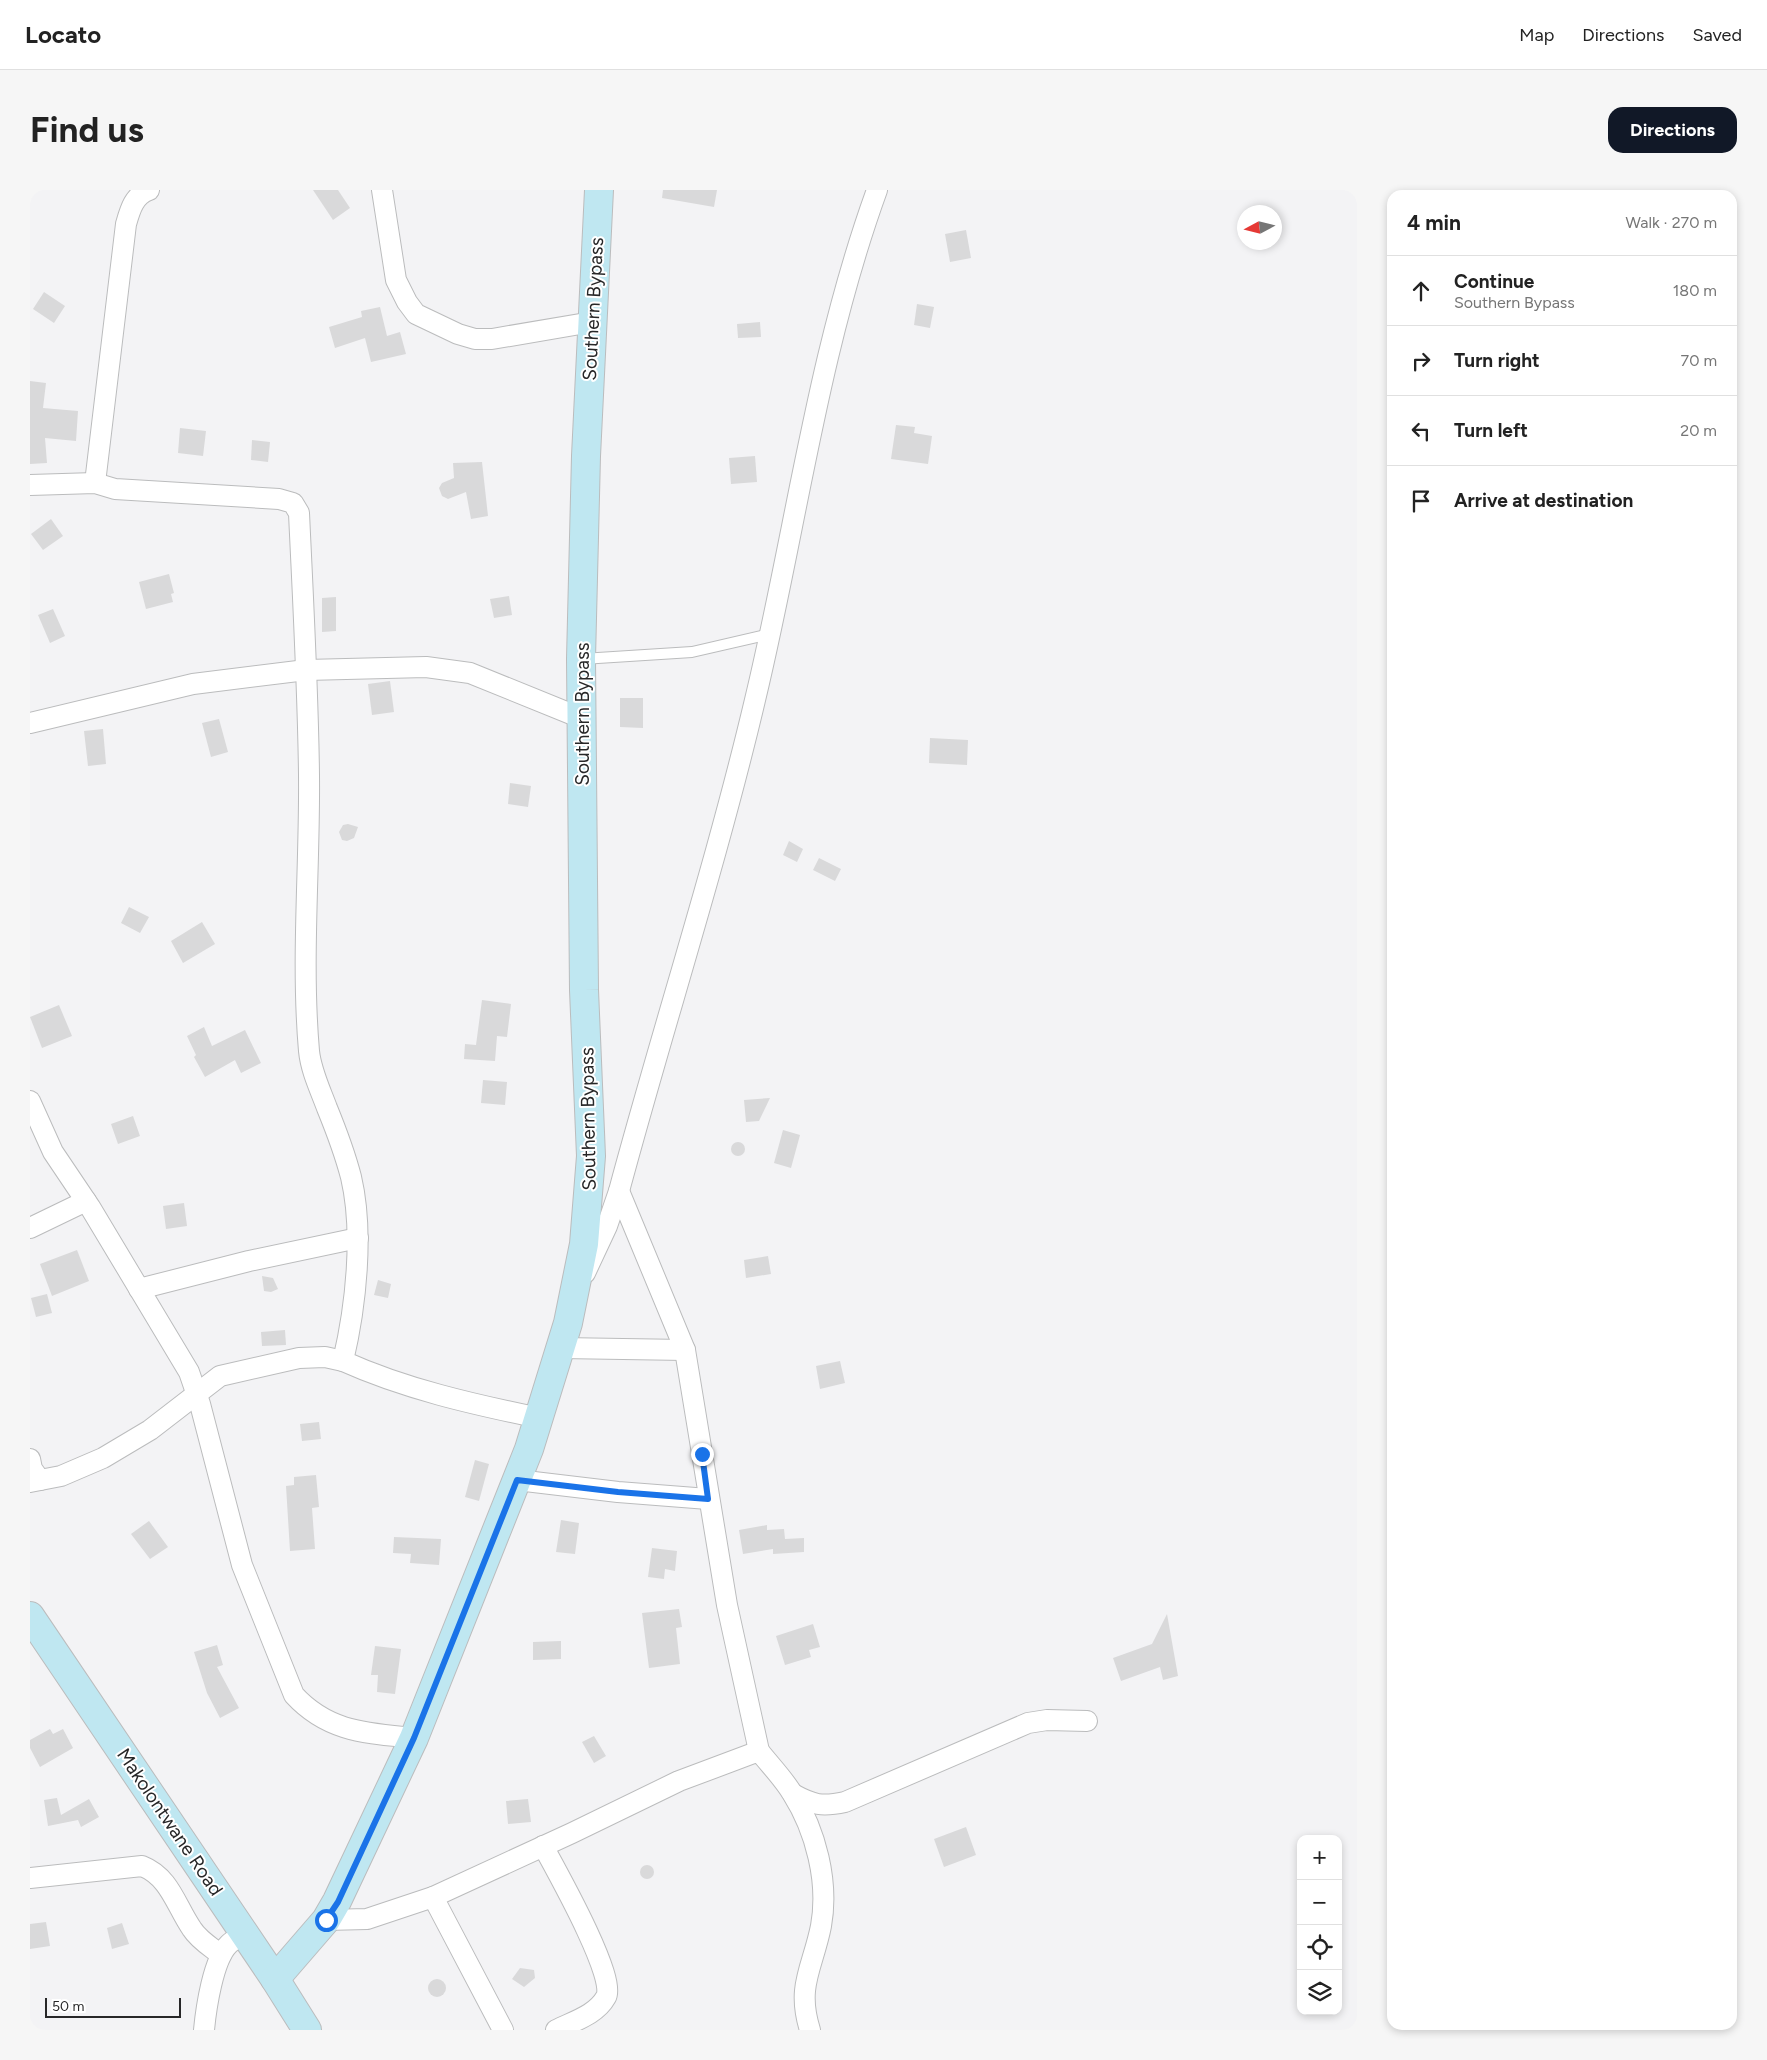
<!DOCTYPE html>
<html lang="en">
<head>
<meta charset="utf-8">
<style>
	:root { --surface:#fff; --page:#f6f6f6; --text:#222; --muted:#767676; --line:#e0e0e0; --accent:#111827 }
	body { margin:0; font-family:Figtree,sans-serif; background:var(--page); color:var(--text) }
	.controls { position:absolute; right:15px; bottom:15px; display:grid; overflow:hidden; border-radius:10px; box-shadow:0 2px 8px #0003 }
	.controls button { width:45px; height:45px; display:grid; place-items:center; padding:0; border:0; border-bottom:1px solid var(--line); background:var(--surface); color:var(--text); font:25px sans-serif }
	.compass { position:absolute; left:1207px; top:15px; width:45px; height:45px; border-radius:50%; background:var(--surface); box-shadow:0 2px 8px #0003; rotate:263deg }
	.scale { position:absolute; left:15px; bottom:12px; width:136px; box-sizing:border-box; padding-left:5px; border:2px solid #272728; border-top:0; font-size:14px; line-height:18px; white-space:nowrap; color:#272728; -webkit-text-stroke:4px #fff; paint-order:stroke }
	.stop { position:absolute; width:15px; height:15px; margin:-11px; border:4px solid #1a73e8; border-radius:50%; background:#fff }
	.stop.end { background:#1a73e8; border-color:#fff; box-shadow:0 1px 5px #0008 }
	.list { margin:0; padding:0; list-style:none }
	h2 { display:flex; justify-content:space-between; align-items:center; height:65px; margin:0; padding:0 20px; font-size:21px }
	h2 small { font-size:16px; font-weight:400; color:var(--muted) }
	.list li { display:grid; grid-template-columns:32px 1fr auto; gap:15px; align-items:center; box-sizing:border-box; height:70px; padding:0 20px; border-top:1px solid var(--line) }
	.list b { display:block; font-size:19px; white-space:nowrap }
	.list p { margin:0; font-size:16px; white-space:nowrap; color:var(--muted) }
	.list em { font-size:16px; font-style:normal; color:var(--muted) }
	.icon { flex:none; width:28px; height:28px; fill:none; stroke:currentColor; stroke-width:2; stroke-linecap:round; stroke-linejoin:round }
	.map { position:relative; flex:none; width:1327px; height:1840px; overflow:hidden; border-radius:15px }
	header { display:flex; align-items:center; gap:30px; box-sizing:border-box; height:70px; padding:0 25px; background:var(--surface); border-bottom:1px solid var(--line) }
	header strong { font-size:24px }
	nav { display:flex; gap:28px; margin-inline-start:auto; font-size:18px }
	.intro { display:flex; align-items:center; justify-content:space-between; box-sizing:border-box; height:120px; padding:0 30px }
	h1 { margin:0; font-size:35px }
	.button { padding:12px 22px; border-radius:15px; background:var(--accent); color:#fff; font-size:18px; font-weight:700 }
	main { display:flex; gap:30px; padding:0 30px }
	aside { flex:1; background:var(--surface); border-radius:15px; box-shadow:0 2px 8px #0003 }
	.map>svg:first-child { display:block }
</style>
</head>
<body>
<header>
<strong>Locato</strong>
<nav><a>Map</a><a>Directions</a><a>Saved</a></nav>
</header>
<div class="intro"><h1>Find us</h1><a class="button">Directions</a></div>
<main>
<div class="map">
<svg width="1327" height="1840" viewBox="0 0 1327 1840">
	<rect width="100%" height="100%" fill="#f3f3f5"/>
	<g fill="#d9d9da">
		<polygon points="283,0 308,0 320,18 303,30"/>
		<polygon points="633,0 687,0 684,17 632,8"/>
		<polygon points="936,40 941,68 920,72 915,44"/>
		<polygon points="14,102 35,116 24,133 3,119"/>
		<polygon points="887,114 904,117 900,138 884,135"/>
		<polygon points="350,117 357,146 370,142 376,164 341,172 335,148 305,158 299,137 332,127 331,121"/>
		<polygon points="730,132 731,147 708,148 707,134"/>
		<polygon points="0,191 16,193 13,218 48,221 46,251 15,248 17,273 0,274"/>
		<polygon points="866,235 885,237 884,243 902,246 898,274 861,269"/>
		<polygon points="150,238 176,241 173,266 148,263"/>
		<polygon points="222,250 240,252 238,272 221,270"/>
		<polygon points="725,266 727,292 701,294 699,268"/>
		<polygon points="452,272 458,326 441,329 436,302 418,309 412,306 409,298 412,293 424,288 423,273"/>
		<polygon points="21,329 33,346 13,360 1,344"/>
		<polygon points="139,384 144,403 141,404 143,412 116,419 109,392"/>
		<polygon points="479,406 482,425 464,428 460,409"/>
		<polygon points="306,407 306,441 292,442 292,408"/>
		<polygon points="23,419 35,446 20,453 8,425"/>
		<polygon points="360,491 364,522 342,525 338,494"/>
		<polygon points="590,508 613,508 613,538 590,537"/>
		<polygon points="189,529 198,562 181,567 172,533"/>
		<polygon points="73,539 76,574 58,576 54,541"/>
		<polygon points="900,548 938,550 937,575 899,573"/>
		<polygon points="480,593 501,596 498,617 478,614"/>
		<polygon points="318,634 328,637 324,648 317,651 312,650 309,642 313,635"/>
		<polygon points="759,651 773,659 767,672 753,665"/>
		<polygon points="789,668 811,679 805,691 783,680"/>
		<polygon points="99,717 119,727 110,743 91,733"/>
		<polygon points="172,732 185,754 153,773 141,751"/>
		<polygon points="452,810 481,814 477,847 467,846 465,871 434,869 435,854 446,855"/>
		<polygon points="29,815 42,846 12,858 0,827"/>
		<polygon points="174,837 182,856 215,840 231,873 211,883 205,870 175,887 164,867 166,865 157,846"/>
		<polygon points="453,890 477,892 475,915 451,913"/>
		<polygon points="740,908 729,931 716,932 714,910"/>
		<polygon points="103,926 110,946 88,954 81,934"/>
		<polygon points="753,940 770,945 761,978 744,973"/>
		<circle cx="708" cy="959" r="7"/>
		<polygon points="154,1013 157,1036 136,1039 133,1016"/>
		<polygon points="47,1060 59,1091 22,1106 10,1074"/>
		<polygon points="738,1066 741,1084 716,1088 714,1070"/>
		<polygon points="232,1086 243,1088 248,1099 241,1102 234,1101"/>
		<polygon points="348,1090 361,1094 358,1108 344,1105"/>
		<polygon points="17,1104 22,1123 6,1127 1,1108"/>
		<polygon points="255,1140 256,1155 232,1156 231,1142"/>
		<polygon points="810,1171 815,1193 790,1199 786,1176"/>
		<polygon points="289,1232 291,1249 272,1251 270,1234"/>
		<polygon points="445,1270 459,1274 449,1311 435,1307"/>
		<polygon points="286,1285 289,1317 282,1318 285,1359 260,1361 256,1296 264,1295 264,1287"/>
		<polygon points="531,1330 549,1333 545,1364 526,1362"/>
		<polygon points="119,1331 138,1357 120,1369 101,1344"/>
		<polygon points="737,1335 737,1340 754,1339 755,1349 774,1348 774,1362 743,1364 743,1359 713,1364 709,1340"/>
		<polygon points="364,1347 411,1349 409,1375 380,1373 381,1364 363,1363"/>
		<polygon points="622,1358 647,1361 645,1381 635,1379 634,1389 618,1387"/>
		<polygon points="649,1419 652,1437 646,1438 650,1474 619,1478 612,1423"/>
		<polygon points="1137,1424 1148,1486 1133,1490 1130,1477 1091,1491 1083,1468 1122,1454"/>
		<polygon points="783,1434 790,1457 779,1460 781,1467 755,1475 746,1446"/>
		<polygon points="531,1451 531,1469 503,1470 503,1452"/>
		<polygon points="187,1455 193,1475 187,1477 209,1518 190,1528 177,1503 164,1462"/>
		<polygon points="345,1456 371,1459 365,1504 347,1502 348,1485 341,1485"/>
		<polygon points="20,1539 23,1544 33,1539 43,1558 10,1577 0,1558 0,1550"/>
		<polygon points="564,1546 576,1566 564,1573 552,1552"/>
		<polygon points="27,1608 31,1625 59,1609 69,1627 51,1637 48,1630 18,1636 14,1610"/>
		<polygon points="498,1609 501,1632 478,1634 476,1611"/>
		<polygon points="936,1637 946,1665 914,1677 904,1649"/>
		<circle cx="617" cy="1682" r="7"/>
		<polygon points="16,1732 20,1756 0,1759 0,1734"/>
		<polygon points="92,1733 99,1754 82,1759 77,1738"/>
		<polygon points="490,1778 504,1780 505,1788 494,1797 482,1789"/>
		<circle cx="407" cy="1798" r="9"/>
	</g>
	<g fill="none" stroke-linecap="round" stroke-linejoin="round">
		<defs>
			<polyline id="lane" points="552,469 662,462 740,444"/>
			<g id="street">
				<polyline points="352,0 366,90 377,112 386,124 428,144 445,149 462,149 562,132"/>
				<path d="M65 293 96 34C100 20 104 5 119 0"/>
				<path d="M0 295 65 293 85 299 249 309 263 313 269 323C273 410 278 498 279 585 280 677 271 769 279 861 281 881 290 899 297 918 306 940 315 964 321 987 334 1042 326 1116 313 1171 375 1199 442 1214 509 1228"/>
				<polyline points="0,533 163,494 276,480 396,477 440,483 551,528"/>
				<path d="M0 911 23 962 60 1017 159 1182 170 1214 212 1375 264 1505C298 1542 336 1543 384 1548"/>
				<polyline points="589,1001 655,1160 697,1415 729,1561"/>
				<polyline points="0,1038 56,1011"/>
				<path d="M555 1083 577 1036 589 1001C633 837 686 675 725 510 766 340 787 165 847 0"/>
				<polyline points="109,1099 219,1071 328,1048"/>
				<polyline points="531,1158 655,1160"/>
				<polyline points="0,1269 2,1279 10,1290"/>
				<polyline points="487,1290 588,1302 678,1309"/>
				<polyline points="0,1292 31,1286 73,1268 120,1240 190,1186 269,1168 295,1167 313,1171"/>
				<path d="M763 1604C783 1615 792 1617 815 1612L998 1533 1017 1530 1057 1531"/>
				<path d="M513 1656C526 1680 587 1788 576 1807 566 1825 544 1831 526 1840"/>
				<path d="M0 1688 112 1676C140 1687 146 1716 162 1739 169 1750 181 1757 191 1765"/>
				<polyline points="403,1707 473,1840"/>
				<path d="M296 1730 337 1729 403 1707 542 1643 649 1591 729 1561C740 1575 753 1588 762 1603 786 1641 799 1692 791 1736 783 1777 766 1796 780 1840"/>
				<path d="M174 1840C176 1819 183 1769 199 1754 203 1750 210 1747 215 1744"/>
			</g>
			<g id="secondary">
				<polyline points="0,1426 245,1789 277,1840"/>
				<polyline points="245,1789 296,1730 307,1711 384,1548 499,1259 538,1133 554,1054 561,966 554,800 551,469 556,266 569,0"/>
			</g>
		</defs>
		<use href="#lane" stroke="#bbbcbd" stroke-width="12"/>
		<use href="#street" stroke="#bbbcbd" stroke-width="22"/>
		<use href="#secondary" stroke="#bbbcbd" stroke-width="30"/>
		<use href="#lane" stroke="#fff" stroke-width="10"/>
		<use href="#street" stroke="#fff" stroke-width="20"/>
		<use href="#secondary" stroke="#bfe7f1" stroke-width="28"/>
	</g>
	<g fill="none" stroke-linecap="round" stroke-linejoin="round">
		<polyline stroke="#1a73e8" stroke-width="6" points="296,1730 308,1712 384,1548 487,1290 588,1302 678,1309 672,1264"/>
	</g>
	<g text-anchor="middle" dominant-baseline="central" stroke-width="4" stroke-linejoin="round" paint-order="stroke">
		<g font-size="19" fill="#272728" stroke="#fff">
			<text transform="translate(563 119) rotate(-87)">Southern Bypass</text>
			<text transform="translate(552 524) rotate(-90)">Southern Bypass</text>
			<text transform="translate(558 929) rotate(-91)">Southern Bypass</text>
			<text transform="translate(140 1632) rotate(56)">Makolontwane Road</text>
		</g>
	</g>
</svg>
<div class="controls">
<button>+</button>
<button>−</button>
<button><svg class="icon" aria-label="locate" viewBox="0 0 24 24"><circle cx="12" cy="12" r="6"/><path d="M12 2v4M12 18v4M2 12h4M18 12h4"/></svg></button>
<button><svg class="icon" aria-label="layers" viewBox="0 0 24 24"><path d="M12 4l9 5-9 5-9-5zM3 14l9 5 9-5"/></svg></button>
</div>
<svg class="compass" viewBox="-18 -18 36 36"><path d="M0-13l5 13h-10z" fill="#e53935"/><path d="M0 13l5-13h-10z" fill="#767676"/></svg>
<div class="scale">50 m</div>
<div class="stop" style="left:296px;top:1730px"></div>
<div class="stop end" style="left:672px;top:1264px"></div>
</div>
<aside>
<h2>4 min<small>Walk · 270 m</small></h2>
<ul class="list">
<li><svg class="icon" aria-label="ahead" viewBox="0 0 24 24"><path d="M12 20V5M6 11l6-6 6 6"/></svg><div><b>Continue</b><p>Southern Bypass</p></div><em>180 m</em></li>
<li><svg class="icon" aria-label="right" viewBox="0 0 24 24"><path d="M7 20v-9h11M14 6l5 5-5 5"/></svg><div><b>Turn right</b></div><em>70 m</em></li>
<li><svg class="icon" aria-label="left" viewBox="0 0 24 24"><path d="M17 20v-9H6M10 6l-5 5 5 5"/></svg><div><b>Turn left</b></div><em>20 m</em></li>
<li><svg class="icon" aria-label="arrive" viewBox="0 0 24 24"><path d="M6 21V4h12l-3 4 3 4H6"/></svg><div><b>Arrive at destination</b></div></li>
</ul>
</aside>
</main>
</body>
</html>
